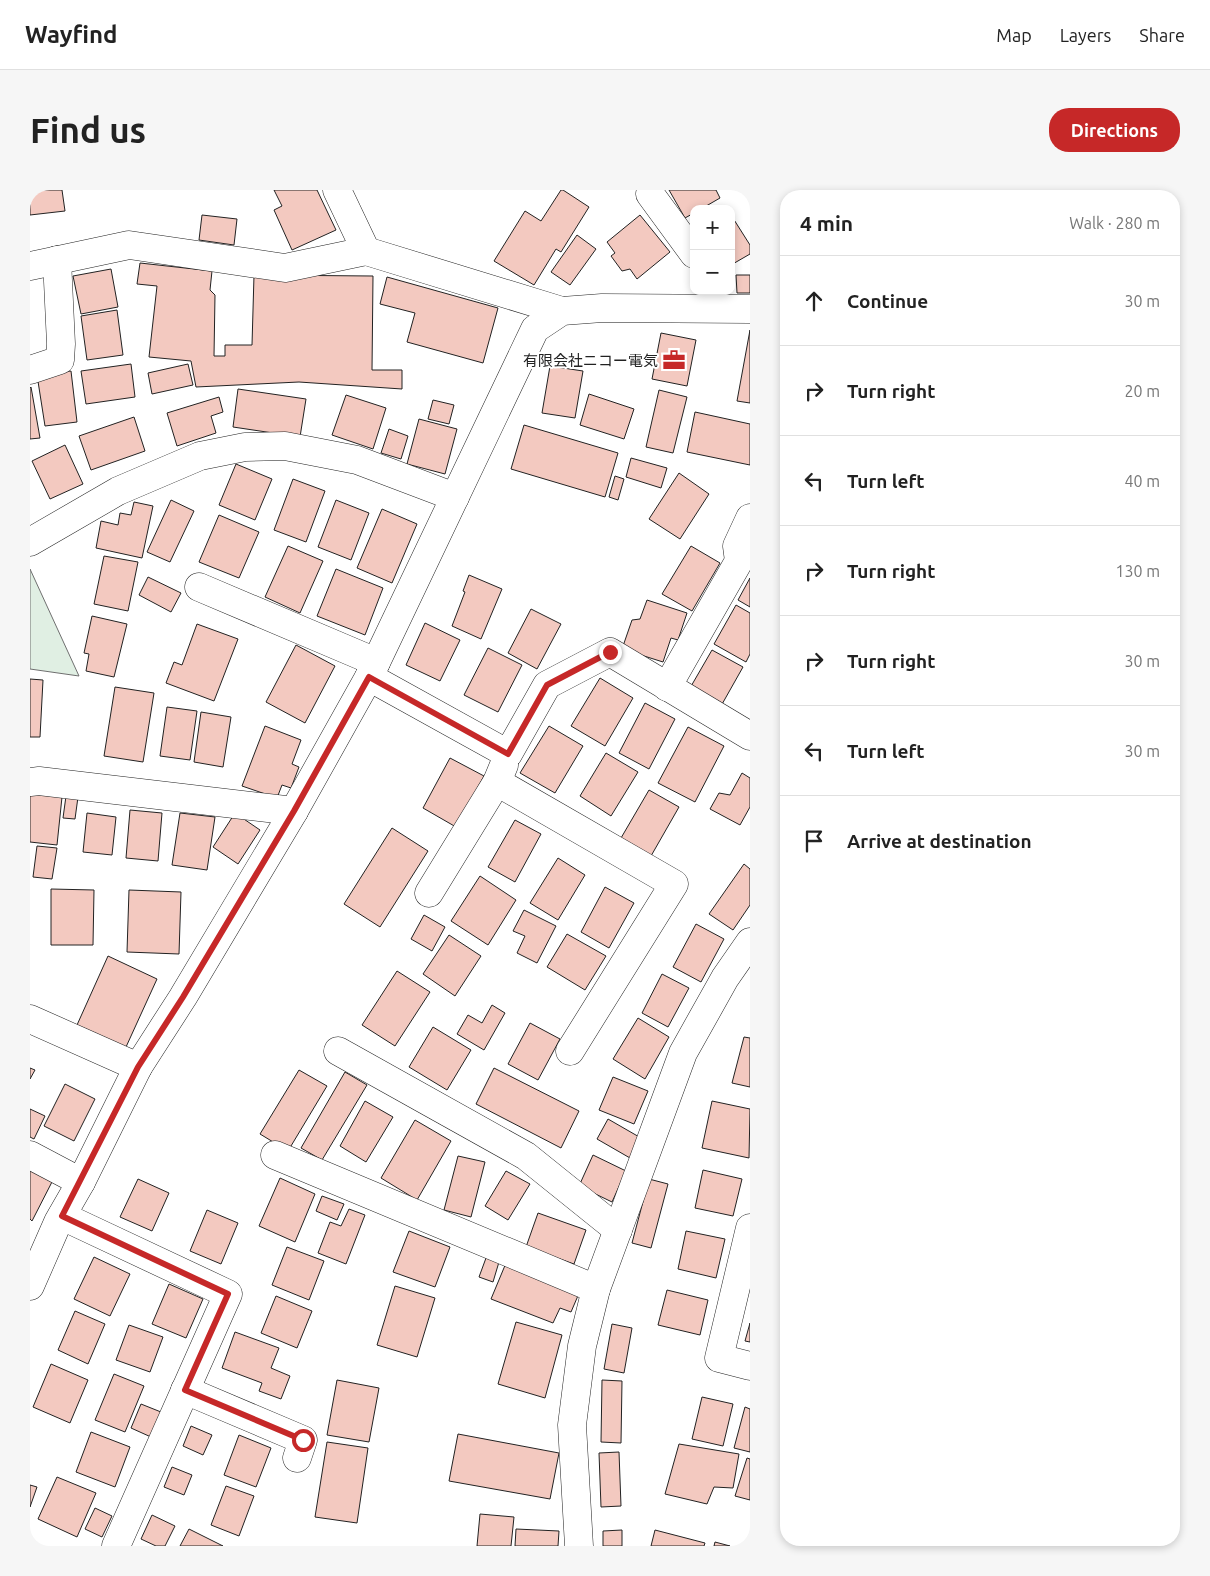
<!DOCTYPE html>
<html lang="en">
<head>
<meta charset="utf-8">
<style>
	:root { --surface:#fff; --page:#f6f6f6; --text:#222; --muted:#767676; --line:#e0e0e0; --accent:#c62828 }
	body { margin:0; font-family:Ubuntu,"Noto Sans JP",sans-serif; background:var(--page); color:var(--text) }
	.controls { position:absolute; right:15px; top:15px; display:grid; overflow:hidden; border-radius:10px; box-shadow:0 2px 8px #0003 }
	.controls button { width:45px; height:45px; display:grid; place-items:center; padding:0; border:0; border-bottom:1px solid var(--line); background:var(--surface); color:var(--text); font:25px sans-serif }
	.stop { position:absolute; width:15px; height:15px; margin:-11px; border:4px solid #c62828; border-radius:50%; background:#fff }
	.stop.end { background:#c62828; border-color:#fff; box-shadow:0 1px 5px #0008 }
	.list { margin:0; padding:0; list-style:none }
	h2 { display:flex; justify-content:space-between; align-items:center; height:65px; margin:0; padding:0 20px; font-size:21px }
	h2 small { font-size:16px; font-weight:400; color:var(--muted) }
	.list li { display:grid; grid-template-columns:32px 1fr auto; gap:15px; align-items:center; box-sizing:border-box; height:90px; padding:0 20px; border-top:1px solid var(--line) }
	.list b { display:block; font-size:19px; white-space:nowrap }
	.list em { font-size:16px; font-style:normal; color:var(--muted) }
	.icon { flex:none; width:28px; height:28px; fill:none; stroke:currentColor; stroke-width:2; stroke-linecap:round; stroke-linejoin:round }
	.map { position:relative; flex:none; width:720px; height:1356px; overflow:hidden; border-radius:20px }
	header { display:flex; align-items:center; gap:30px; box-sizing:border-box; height:70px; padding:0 25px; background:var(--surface); border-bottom:1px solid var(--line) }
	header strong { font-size:24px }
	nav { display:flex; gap:28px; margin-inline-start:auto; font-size:18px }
	.intro { display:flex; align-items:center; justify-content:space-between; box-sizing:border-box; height:120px; padding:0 30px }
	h1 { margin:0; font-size:35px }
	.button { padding:12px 22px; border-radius:20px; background:var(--accent); color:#fff; font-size:18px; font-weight:700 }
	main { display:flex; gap:30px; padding:0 30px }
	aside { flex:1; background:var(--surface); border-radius:20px; box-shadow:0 2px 8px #0003 }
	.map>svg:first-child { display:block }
</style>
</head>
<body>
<header>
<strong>Wayfind</strong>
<nav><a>Map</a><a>Layers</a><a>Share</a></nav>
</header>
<div class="intro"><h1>Find us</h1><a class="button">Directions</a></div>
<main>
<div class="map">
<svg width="720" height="1356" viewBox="0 0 720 1356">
	<rect width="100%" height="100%" fill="#fff"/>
	<polygon fill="#e0efe3" stroke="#6f6f6f" points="0,379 49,486 0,479"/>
	<g fill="#f3c9c0" stroke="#222">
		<polygon points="0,0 32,0 35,21 0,25"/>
		<polygon points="244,0 287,0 306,40 262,60 244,20 252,16"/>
		<polygon points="531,0 533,0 559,17 531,62 526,59 504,95 464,71 495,21 511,31"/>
		<polygon points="639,0 686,0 690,8 671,19 664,19 664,23 655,28"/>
		<polygon points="172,25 207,29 204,55 169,50"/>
		<polygon points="610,25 640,62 607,89 600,79 592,81 581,66 585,63 577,52"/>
		<polygon points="701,25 720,55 720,64 701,75"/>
		<polygon points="547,45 566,59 540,95 521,82"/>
		<polygon points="110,73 182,81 180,100 185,105 184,166 195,166 195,155 222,155 224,85 343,86 342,180 372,180 372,199 269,192 166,197 161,171 119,167 127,96 107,94"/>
		<polygon points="81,79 88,117 51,124 43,86"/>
		<polygon points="706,85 720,85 720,103 707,103"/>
		<polygon points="357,87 468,118 453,173 377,152 385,123 350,114"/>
		<polygon points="87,120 93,165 57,170 51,126"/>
		<polygon points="720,140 720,213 707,211"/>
		<polygon points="631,143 666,150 657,196 622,189"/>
		<polygon points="101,174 105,207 56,214 51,181"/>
		<polygon points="158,174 163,195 122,204 118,183"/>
		<polygon points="520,176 553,181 545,228 512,223"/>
		<polygon points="41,181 47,232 15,236 7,185"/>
		<polygon points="1,197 10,248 0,249 0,198"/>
		<polygon points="208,199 276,209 270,247 203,237"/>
		<polygon points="629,200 657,207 643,263 616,257"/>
		<polygon points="559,204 604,219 594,249 550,235"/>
		<polygon points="316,205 356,218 343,259 302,245"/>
		<polygon points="189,207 193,222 181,226 186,243 147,256 137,223"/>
		<polygon points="403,210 424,215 419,234 398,229"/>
		<polygon points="665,222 720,234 720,275 657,262"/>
		<polygon points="104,227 115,261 61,280 49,246"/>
		<polygon points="389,229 427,239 415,284 377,274"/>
		<polygon points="494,235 588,263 575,307 481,279"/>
		<polygon points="359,239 378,246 371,269 351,263"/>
		<polygon points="35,255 53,294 20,309 2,271"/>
		<polygon points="601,268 637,278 631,298 596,287"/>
		<polygon points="206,274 242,289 225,330 189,315"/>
		<polygon points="649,283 679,304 650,349 619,329"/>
		<polygon points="585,286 594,289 588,310 579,307"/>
		<polygon points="263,289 295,301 276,352 244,340"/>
		<polygon points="141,310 164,321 140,372 117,362"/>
		<polygon points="306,310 339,323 321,370 288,357"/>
		<polygon points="104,312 123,316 112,368 66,358 71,331 88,335 90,323 101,325"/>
		<polygon points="352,319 387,334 362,393 327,378"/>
		<polygon points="189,325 229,342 209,388 169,372"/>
		<polygon points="258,356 293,371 270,423 235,407"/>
		<polygon points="661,356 690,373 662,421 632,404"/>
		<polygon points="74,366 108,372 98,421 64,414"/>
		<polygon points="306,379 353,398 335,445 287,426"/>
		<polygon points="439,385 472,399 451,449 422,436 435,402 433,401"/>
		<polygon points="118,387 151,403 141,422 109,405"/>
		<polygon points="720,388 720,417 708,410"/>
		<polygon points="617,410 657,423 648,450 641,448 633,472 592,459 602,430 610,429"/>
		<polygon points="706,415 720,423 720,464 716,472 684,454"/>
		<polygon points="501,419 531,434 507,479 478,463"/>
		<polygon points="62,426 97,434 84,487 56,481 59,464 54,463"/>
		<polygon points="395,433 430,450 410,491 376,475"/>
		<polygon points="167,434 208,449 184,511 136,493 144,472 152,475"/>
		<polygon points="266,455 305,476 275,533 236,512"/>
		<polygon points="458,458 492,475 468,522 434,505"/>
		<polygon points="682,460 713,477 691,516 660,498"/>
		<polygon points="570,488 603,508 575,556 541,536"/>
		<polygon points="0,489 13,490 10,547 0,547"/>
		<polygon points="85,497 124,503 113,572 74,566"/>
		<polygon points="615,513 645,529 619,579 589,563"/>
		<polygon points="137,517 167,521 160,570 130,566"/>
		<polygon points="171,522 201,527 193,577 164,572"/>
		<polygon points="235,536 271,550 262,574 269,577 261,598 252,595 247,608 212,596"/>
		<polygon points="519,536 553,556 525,603 490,583"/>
		<polygon points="658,537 694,556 665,612 628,593"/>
		<polygon points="576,563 608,582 581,626 550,606"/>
		<polygon points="420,568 454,586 426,637 393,618"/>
		<polygon points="712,583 720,588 720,617 710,635 680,619 689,603 700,605"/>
		<polygon points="619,600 649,617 621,666 591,648"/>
		<polygon points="0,604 32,607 27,655 0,652"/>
		<polygon points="36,606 48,607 45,629 33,628"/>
		<polygon points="100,620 132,623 128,671 96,668"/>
		<polygon points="57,623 86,627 82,665 53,662"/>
		<polygon points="150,623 185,627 177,680 142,675"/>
		<polygon points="205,623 230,640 208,674 183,657"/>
		<polygon points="485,630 511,644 485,692 458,677"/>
		<polygon points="362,638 398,661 350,737 314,714"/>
		<polygon points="7,656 27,658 22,689 3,687"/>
		<polygon points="528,668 555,685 528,730 500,713"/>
		<polygon points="714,674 720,679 720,715 703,740 679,724"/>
		<polygon points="450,686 486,710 458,755 421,731"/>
		<polygon points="575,697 604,713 579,758 551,742"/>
		<polygon points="21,699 64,700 63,755 21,755"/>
		<polygon points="99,700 151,702 149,764 97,762"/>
		<polygon points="494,720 526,736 507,773 487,763 495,746 483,741"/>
		<polygon points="394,725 415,737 402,761 381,749"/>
		<polygon points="666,734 694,749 671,792 643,777"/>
		<polygon points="537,744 576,766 555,800 517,777"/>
		<polygon points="419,745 451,766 425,806 393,784"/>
		<polygon points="78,766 127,789 96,857 47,835"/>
		<polygon points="367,781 400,802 365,856 332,835"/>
		<polygon points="632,784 659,798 638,837 612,823"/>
		<polygon points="462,815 475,823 454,860 427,844 438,825 452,833"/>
		<polygon points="608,828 639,847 615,889 583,869"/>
		<polygon points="500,833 530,849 508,890 478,874"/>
		<polygon points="403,837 441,860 417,900 379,877"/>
		<polygon points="714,847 720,848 720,897 702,893"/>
		<polygon points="0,878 5,880 0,889"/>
		<polygon points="464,878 549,921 531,958 446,914"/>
		<polygon points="269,880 297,896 258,961 230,944"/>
		<polygon points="315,882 337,895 292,970 271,958"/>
		<polygon points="583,887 618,901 604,934 569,920"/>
		<polygon points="35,894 65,909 44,951 14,936"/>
		<polygon points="335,911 363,927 336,972 310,956"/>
		<polygon points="682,911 720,919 719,968 672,958"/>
		<polygon points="0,919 15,926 4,949 0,947"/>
		<polygon points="578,929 611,948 600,968 567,949"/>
		<polygon points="385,930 421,951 387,1010 351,988"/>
		<polygon points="563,965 596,981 582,1012 549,996"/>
		<polygon points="428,966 455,972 441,1027 414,1020"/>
		<polygon points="0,976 24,988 2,1031 0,1029"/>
		<polygon points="673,980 712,989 703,1026 665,1018"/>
		<polygon points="476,981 500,994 478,1030 455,1016"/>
		<polygon points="250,988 285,1004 265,1052 229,1036"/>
		<polygon points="108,989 139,1003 122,1041 90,1027"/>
		<polygon points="619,989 638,994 621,1058 602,1053"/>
		<polygon points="292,1006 314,1014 307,1030 286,1021"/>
		<polygon points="319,1019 335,1025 316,1074 288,1063 300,1032 311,1036"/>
		<polygon points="177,1020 208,1033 191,1074 160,1061"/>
		<polygon points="508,1023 556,1040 544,1074 496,1057"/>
		<polygon points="379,1041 420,1057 405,1097 363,1082"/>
		<polygon points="656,1041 695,1049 686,1088 648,1079"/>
		<polygon points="257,1057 294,1071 279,1110 242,1095"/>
		<polygon points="64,1067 100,1084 80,1126 44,1109"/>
		<polygon points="456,1068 469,1072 463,1092 449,1087"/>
		<polygon points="476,1073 550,1101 541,1122 530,1118 523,1133 461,1109"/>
		<polygon points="139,1094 173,1109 156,1148 122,1134"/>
		<polygon points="365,1096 405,1108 387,1167 347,1155"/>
		<polygon points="637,1100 678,1110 670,1145 628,1135"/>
		<polygon points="246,1106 282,1121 267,1158 231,1143"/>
		<polygon points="45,1121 75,1134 58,1174 28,1160"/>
		<polygon points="486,1132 532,1145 515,1208 468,1194"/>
		<polygon points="720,1133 720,1152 715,1151"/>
		<polygon points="582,1134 602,1138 594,1183 574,1179"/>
		<polygon points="99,1135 133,1147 120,1182 86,1170"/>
		<polygon points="205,1142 249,1158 241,1178 260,1186 251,1209 229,1201 232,1193 192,1178"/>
		<polygon points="21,1174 58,1190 40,1233 3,1217"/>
		<polygon points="84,1184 114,1196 95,1242 65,1230"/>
		<polygon points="307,1190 349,1198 339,1252 297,1245"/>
		<polygon points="572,1190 592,1191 591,1253 571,1252"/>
		<polygon points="672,1207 703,1214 693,1256 662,1249"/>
		<polygon points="111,1214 131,1222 121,1247 101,1238"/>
		<polygon points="715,1217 720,1219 720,1262 704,1258"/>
		<polygon points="161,1236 182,1245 173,1265 153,1256"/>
		<polygon points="61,1242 100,1257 85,1297 46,1282"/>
		<polygon points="428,1244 529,1263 520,1309 419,1291"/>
		<polygon points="209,1245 241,1258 226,1297 194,1285"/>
		<polygon points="297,1252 338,1258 327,1333 285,1327"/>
		<polygon points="649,1254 709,1264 703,1298 684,1297 677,1314 635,1304"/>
		<polygon points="589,1262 591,1316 571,1317 569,1263"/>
		<polygon points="717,1268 720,1269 720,1310 705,1306"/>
		<polygon points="142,1277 162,1285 154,1305 134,1297"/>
		<polygon points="27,1287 66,1303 47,1347 8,1329"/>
		<polygon points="0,1295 7,1297 0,1317"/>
		<polygon points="196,1296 224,1306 209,1346 181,1335"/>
		<polygon points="65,1318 82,1326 72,1347 55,1339"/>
		<polygon points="450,1324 484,1327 481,1356 447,1356"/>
		<polygon points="122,1325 145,1336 135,1356 126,1356 111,1349"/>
		<polygon points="159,1339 193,1356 150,1356"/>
		<polygon points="486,1339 529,1341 528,1356 485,1356"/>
		<polygon points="592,1340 592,1356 573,1356 573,1341"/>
		<polygon points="625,1340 675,1353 674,1356 621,1356"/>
		<polygon points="685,1352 700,1356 684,1356"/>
	</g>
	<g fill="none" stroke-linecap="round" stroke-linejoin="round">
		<defs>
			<g id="minor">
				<polyline points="307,0 336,61"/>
				<polyline points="620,4 664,64"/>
				<polyline points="0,76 99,55 255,78 336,61 532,121"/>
				<polyline points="0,180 30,170 31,154 27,70"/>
				<polyline points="0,352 88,301 170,266 215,257 255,256 327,270 425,307"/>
				<polyline points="169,397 346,472"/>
				<polyline points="339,487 478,564 517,495 580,462 720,546"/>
				<polyline points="637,497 709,371 707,356 720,328"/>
				<polyline points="0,592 9,591 264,621"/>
				<polyline points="467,592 644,694 540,861"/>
				<polyline points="399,703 467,592 474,575"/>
				<polyline points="0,829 108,877"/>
				<polyline points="308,861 496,966 588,1040"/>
				<polyline points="0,965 51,992"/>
				<polyline points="245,965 566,1099"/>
				<polyline points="32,1026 198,1104 86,1356"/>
				<polyline points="720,1038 689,1168 720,1176"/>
				<polyline points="0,1096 28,1032 51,992 108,877 153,807 264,621 339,487 505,139 532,121 572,118 720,119"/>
				<polyline points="155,1200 273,1250 267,1268"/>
				<polyline points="549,1356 542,1235 552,1156 566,1099 653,863 695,788 720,752"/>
			</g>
		</defs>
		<use href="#minor" stroke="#222" stroke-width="29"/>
		<use href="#minor" stroke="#fff" stroke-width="28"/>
	</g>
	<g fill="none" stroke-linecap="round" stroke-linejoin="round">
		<polyline stroke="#c62828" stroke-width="6" points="273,1250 155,1200 198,1104 32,1026 108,877 153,807 264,621 339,487 478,564 517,495 580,462"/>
	</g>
	<defs>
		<symbol id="office-bare" viewBox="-9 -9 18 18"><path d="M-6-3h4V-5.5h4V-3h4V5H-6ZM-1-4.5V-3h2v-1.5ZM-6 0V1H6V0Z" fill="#c62828" stroke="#fff" stroke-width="2.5" paint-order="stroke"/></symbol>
	</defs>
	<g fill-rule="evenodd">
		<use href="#office-bare" x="628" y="154" width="32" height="32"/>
	</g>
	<g text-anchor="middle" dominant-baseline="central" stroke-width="4" stroke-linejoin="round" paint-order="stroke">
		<g font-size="15" fill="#222" stroke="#fff" text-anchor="end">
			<text x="628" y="170">有限会社ニコー電気</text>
		</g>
	</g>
</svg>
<div class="controls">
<button>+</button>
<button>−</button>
</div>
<div class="stop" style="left:273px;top:1250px"></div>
<div class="stop end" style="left:580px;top:462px"></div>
</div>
<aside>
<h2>4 min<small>Walk · 280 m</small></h2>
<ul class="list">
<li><svg class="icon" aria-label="ahead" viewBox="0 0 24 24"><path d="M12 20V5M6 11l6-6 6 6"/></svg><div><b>Continue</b></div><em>30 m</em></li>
<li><svg class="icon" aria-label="right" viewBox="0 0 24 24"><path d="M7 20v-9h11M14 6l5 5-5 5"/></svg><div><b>Turn right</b></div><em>20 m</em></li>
<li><svg class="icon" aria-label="left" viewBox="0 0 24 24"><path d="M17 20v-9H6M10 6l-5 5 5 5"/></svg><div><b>Turn left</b></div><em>40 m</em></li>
<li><svg class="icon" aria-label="right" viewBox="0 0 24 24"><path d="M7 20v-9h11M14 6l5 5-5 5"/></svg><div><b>Turn right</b></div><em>130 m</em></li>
<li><svg class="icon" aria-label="right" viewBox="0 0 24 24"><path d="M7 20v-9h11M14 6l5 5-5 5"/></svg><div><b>Turn right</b></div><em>30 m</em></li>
<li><svg class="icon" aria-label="left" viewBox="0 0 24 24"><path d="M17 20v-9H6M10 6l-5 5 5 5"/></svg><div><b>Turn left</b></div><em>30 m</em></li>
<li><svg class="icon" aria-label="arrive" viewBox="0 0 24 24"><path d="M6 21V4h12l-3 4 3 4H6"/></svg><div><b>Arrive at destination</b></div></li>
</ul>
</aside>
</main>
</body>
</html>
